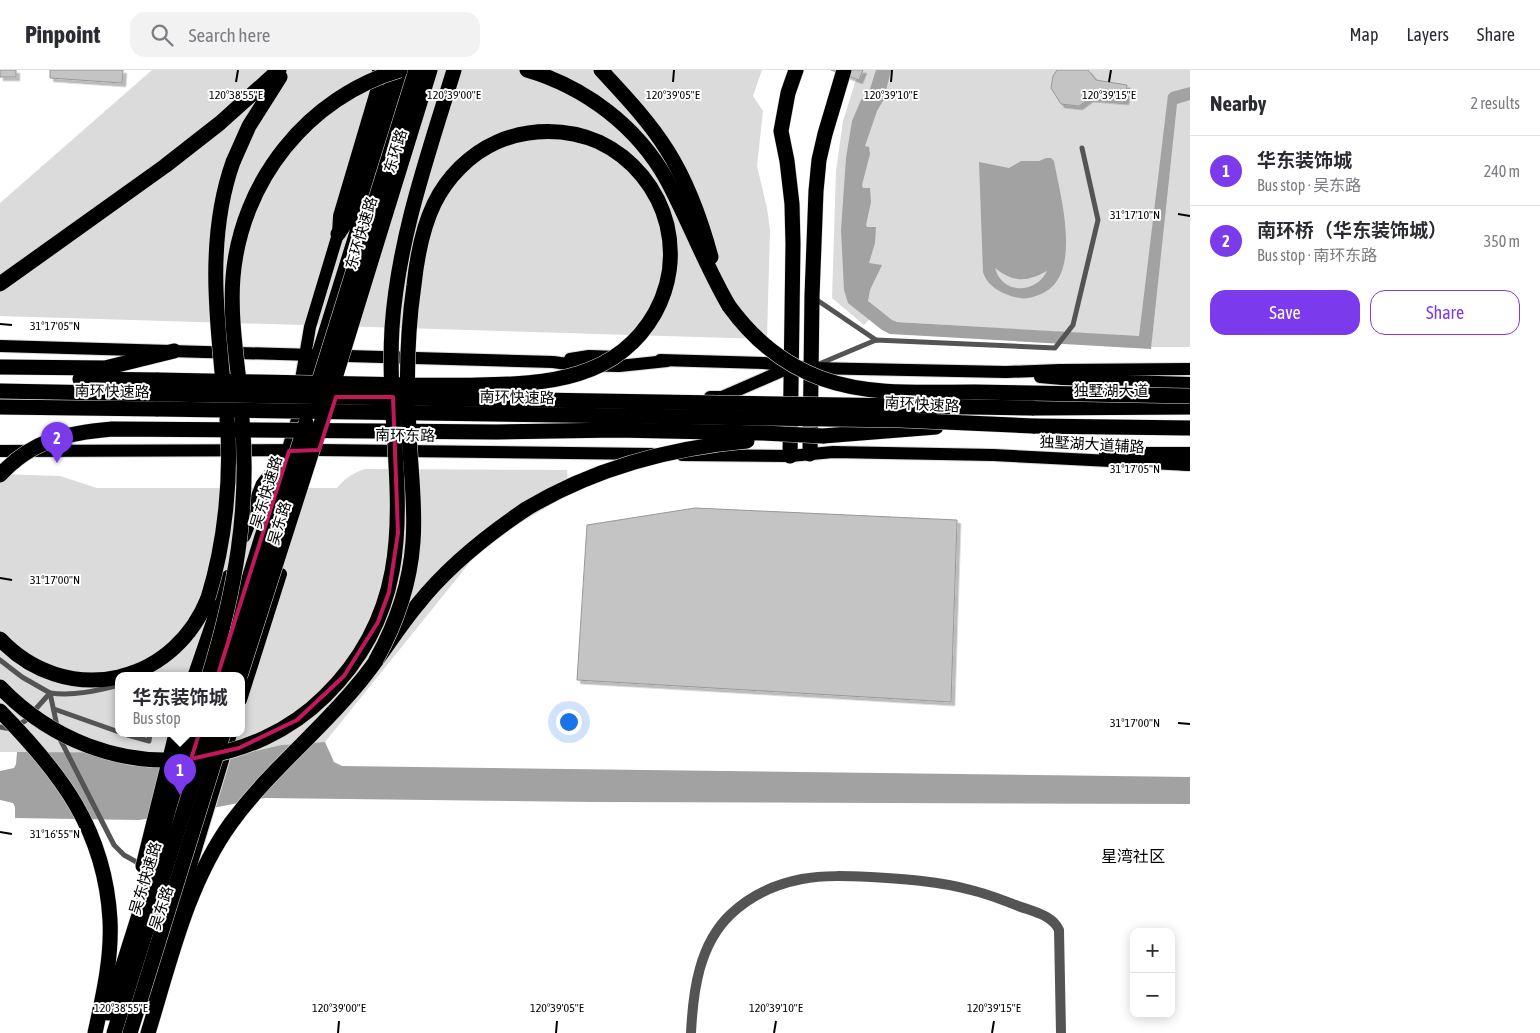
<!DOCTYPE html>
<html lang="en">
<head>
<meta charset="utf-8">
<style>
	:root { --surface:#fff; --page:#f2f2f3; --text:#2b2b33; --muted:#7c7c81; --line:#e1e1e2; --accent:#7c3aed }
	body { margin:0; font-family:"Asap Condensed","Noto Sans SC",sans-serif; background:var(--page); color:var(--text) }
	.controls { position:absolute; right:15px; bottom:15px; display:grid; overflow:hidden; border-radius:10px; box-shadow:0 2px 12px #0003 }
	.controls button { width:45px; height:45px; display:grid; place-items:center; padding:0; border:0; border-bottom:1px solid var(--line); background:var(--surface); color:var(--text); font:25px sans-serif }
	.you { position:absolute; left:568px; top:651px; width:18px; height:18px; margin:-12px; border:4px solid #fff; border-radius:50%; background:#1a73e8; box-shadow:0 0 0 8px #1a73e833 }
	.badge { display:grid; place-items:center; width:32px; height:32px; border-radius:50%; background:var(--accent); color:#fff; font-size:16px; font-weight:700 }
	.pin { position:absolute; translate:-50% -41px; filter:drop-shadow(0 1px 2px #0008) }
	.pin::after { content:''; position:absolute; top:26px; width:18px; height:15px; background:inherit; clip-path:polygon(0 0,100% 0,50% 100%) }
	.popup { position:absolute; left:115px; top:602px; width:130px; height:65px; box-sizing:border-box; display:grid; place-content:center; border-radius:10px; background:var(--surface); filter:drop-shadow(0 1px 4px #0005); font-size:16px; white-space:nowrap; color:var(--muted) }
	.popup b { font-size:19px; color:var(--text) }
	.popup::after { content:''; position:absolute; left:50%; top:100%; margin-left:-10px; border:10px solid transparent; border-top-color:var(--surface) }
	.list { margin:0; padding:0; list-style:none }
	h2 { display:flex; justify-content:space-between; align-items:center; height:65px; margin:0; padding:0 20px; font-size:21px }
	h2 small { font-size:16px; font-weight:400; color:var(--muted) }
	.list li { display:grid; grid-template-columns:32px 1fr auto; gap:15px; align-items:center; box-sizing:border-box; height:70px; padding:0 20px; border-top:1px solid var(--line) }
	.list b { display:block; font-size:19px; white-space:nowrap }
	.list p { margin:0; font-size:16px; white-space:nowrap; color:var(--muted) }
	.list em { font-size:16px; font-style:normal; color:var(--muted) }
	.actions { display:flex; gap:10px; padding:15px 20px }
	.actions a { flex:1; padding:11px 0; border:1px solid var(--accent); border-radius:15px; text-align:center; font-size:18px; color:var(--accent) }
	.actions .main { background:var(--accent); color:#fff }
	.icon { flex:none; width:28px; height:28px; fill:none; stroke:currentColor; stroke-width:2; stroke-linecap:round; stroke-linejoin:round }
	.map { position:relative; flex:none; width:1190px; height:963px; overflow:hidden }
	header { display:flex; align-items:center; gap:30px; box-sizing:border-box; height:70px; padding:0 25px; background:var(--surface); border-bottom:1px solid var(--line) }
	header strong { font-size:24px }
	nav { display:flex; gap:28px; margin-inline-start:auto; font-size:18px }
	.search { width:350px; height:45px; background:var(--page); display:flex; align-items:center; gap:12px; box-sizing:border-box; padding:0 18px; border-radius:15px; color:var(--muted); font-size:19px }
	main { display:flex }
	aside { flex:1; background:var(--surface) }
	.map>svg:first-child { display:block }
</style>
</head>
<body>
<header>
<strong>Pinpoint</strong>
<div class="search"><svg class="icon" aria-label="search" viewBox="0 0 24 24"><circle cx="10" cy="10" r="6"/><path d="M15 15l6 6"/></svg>Search here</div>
<nav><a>Map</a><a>Layers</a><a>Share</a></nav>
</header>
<main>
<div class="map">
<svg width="1190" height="963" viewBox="0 0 1190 963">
	<defs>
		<filter id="shadow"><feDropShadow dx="3.5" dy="3.5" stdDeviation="0" flood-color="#0004"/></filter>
	</defs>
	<rect width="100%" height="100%" fill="#fff"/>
	<g fill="#dbdbdb" fill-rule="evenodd">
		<polygon points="152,0 762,0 753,26 763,41 757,96 767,138 770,160 767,269 0,246 0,133"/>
		<polygon points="859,0 1190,0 1190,277 1151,277 1152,268 1139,267 869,250 864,255 832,228 836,101 843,51"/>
		<path d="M365 399 567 400 569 424 515 456 475 486 325 672 281 675 246 683 0 682V404L60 406 97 418H337C345 408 353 403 365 399ZM119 606H241V664H119Z"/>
	</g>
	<g fill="#a2a2a2" fill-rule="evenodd">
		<polygon points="876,0 891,0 884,29 877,41 865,76 869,77 870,84 862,115 863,118 870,118 871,132 866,155 867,157 876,157 875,173 869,193 882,195 870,220 868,231 892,250 897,252 1139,266 1168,25 1171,22 1190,17 1190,30 1177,34 1151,279 890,264 882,260 848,233 844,220 841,160 846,88 852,51 861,30 869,22"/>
		<path d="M1046 88H1051L1054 91C1060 125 1084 206 1041 224 1032 228 1024 230 1015 227 1002 224 987 216 983 202L979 92 1009 98 1021 91H1039ZM995 198C1014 213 1027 212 1047 201 1036 224 1002 225 995 198Z"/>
		<polygon points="325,672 334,692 342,696 1190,707 1190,734 593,732 265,728 191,742 139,750 15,748 15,737 13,733 0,730 0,701 14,698 16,694 17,682 246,683 281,675"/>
	</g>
	<g fill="#c4c4c4" stroke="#989898" filter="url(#shadow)">
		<rect x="0" y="0" width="16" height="7"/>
		<polygon points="50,0 123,0 122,13 50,8"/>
		<polygon points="831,0 863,0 859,10"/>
		<polygon points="1057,0 1088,0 1096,10 1127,15 1125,31 1090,28 1079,36 1061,34 1051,18 1053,6"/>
		<polygon points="695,438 957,450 951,632 577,610 587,455"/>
	</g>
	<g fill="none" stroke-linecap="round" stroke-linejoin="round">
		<defs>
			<g id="primary">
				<polyline points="0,276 553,292 575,295 619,296 667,291"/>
				<polyline points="570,289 589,286 618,287"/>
				<polyline points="660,290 764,293 810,298 1006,302 1060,300 1190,299"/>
				<polyline points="1040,307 1062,309 1190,313"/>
				<polyline points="299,321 310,257 338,164 339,146 377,18 378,0"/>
				<polyline points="710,327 722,327 729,324 791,297"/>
				<polyline points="0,381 319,380 652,384"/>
				<polyline points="1105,383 1190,383"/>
				<polyline points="682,385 790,386 833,382 993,385 1190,395"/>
				<polyline points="217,606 406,0"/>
				<polyline points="241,630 281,504"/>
				<polyline points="193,684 199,664"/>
				<polyline points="149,925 179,835 231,664"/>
			</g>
			<g id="highway">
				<path d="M527 0C585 17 637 56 667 110 689 151 705 195 729 236"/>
				<path d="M601 0C624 25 649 51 667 80 688 113 701 150 711 187"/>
				<polyline points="233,92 249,56 280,7"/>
				<polyline points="338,164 348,149 396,0"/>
				<polyline points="0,214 165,96 220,53 279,0"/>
				<polyline points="0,297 105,298 174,281"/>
				<polyline points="80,309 158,310"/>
				<polyline points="0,321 158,324"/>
				<polyline points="0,337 158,339"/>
				<polyline points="1032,338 1190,337"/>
				<polyline points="1033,356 1190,358"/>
				<polyline points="823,366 936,357"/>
				<polyline points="810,384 812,226 816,121 819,90 825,64 844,0"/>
				<polyline points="790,386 793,174 792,134 787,91 781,61 788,23 796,0"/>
				<polyline points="243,466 263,415 289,381"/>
				<path d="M0 569C31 602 75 617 119 607"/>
				<path d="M122 606C162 596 193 566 208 528"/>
				<polyline points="195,606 229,507"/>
				<path d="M148 963C170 892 187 814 231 753 269 701 319 662 359 613 380 588 397 559 418 534 448 496 486 466 526 439"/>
			</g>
		</defs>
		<use href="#primary" stroke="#dbdbdb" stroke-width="14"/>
		<use href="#highway" stroke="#dbdbdb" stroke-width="16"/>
		<g stroke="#545454" stroke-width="5">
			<polyline points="814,228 876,270"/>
			<polyline points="819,294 876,270 1055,278 1073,255 1098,150 1082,78"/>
			<polyline points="0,590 22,607 50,623 57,656"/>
			<polyline points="145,606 148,606"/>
			<polyline points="54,639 119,662"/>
			<path d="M0 657 11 659 25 651 50 623C74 626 96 621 119 615"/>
			<polyline points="124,664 149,671 150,664"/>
			<polyline points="59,667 114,775 124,785 140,794"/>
		</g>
		<path stroke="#545454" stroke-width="10" d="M691 963C693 921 699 874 731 844 750 826 776 814 802 809 824 805 848 806 870 807 904 809 939 811 971 820 988 824 1005 831 1021 837 1035 842 1053 846 1059 860L1061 963"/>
		<use href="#primary" stroke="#000" stroke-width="12"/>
		<use href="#highway" stroke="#000" stroke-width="15"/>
		<defs>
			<g id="highway-bridge">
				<path d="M729 236C753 269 784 295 823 309 870 326 925 322 974 322 1046 324 1118 325 1190 326"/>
				<path d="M158 310C225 311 293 313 360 314 399 315 439 316 478 315 547 314 617 310 655 243 670 216 674 185 667 155 658 119 633 88 599 72 567 58 529 58 497 72 470 84 447 107 434 134 422 159 417 187 414 215 407 263 406 312 409 361 410 398 416 434 413 472 410 514 396 554 376 590"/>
				<path d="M224 321C216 245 207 165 233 92"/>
				<path d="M240 321C236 283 230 245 233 207 241 111 308 27 400 0"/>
				<polyline points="316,321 416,0"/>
				<polyline points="331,321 430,0"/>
				<polyline points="158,324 1032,338"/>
				<polyline points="158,339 900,350 1033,356"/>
				<path d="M0 405C32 370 67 363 112 359L497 362 617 360 763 363 823 366"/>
				<path d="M526 439C593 399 669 378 747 371"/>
				<path d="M208 528C225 473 232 406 227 349"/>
				<path d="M209 606C235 521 250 439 242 349"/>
				<polyline points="226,606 306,353"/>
				<polyline points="240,606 321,353"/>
				<path d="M0 617C50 669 121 698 194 688 243 682 290 661 325 626 436 517 384 392 392 258 398 169 428 85 454 0"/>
				<path d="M0 641C61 703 105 760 110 850 112 888 103 926 95 963"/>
				<polyline points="143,796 176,664"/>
				<polyline points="108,943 145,826 169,737 191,664"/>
				<polyline points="114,963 208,664"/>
				<polyline points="130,963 223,664"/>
			</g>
		</defs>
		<use href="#highway-bridge" stroke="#dbdbdb" stroke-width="16" stroke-linecap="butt"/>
		<use href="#highway-bridge" stroke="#000" stroke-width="15"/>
	</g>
	<path fill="none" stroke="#c2185b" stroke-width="4" stroke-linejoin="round" d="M336 327H393L398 463 389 522 378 552 344 606 297 650 239 678 191 689 289 381 319 380Z"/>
	<path fill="none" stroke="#000" stroke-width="2" d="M236 12 238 0M454 12 456 0M673 12 674 0M891 12 892 0M1109 12 1111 0M1178 144 1190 146M0 254 12 255M1178 399 1190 400M0 508 12 510M1178 653 1190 654M0 762 12 764M120 963 121 951M338 963 339 951M556 963 557 951M774 963 776 951M992 963 994 951"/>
	<g text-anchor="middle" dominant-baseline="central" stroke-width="4" stroke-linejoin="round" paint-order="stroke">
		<g font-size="15" fill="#000" stroke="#fff">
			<text transform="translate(395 81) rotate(-73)">东环路</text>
			<text transform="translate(361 163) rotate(-73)">东环快速路</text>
			<text x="1111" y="320">独墅湖大道</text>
			<text transform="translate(112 321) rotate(1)">南环快速路</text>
			<text transform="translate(517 327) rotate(1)">南环快速路</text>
			<text transform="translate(922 334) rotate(3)">南环快速路</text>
			<text transform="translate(405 365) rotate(1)">南环东路</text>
			<text transform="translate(1092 374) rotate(3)">独墅湖大道辅路</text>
			<text transform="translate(266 422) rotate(-73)">吴东快速路</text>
			<text transform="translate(279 453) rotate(-73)">吴东路</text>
			<text transform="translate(145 808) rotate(-73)">吴东快速路</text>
			<text transform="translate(161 838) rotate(-72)">吴东路</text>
		</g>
		<g font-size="16" fill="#000" stroke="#fff">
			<text x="1133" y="786">星湾社区</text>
		</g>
	</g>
	<g font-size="12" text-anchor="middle" fill="#000" stroke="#fff" stroke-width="4" stroke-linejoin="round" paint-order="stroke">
		<text x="236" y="29">120°38'55"E</text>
		<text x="454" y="29">120°39'00"E</text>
		<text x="673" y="29">120°39'05"E</text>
		<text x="891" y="29">120°39'10"E</text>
		<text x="1109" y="29">120°39'15"E</text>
		<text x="1135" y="149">31°17'10"N</text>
		<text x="55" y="260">31°17'05"N</text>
		<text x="1135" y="403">31°17'05"N</text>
		<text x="55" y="514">31°17'00"N</text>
		<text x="1135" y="657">31°17'00"N</text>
		<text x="55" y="768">31°16'55"N</text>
		<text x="121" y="942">120°38'55"E</text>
		<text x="339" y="942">120°39'00"E</text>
		<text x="557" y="942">120°39'05"E</text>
		<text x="776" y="942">120°39'10"E</text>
		<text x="994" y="942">120°39'15"E</text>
	</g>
</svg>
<div class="controls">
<button>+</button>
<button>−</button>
</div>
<div class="you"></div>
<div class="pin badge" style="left:180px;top:725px">1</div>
<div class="popup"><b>华东装饰城</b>Bus stop</div>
<div class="pin badge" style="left:57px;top:393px">2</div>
</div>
<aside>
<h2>Nearby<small>2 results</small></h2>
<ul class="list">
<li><span class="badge">1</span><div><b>华东装饰城</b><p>Bus stop · 吴东路</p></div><em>240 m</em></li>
<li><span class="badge">2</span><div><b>南环桥（华东装饰城）</b><p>Bus stop · 南环东路</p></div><em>350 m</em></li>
</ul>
<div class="actions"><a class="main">Save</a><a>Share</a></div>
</aside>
</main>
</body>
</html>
